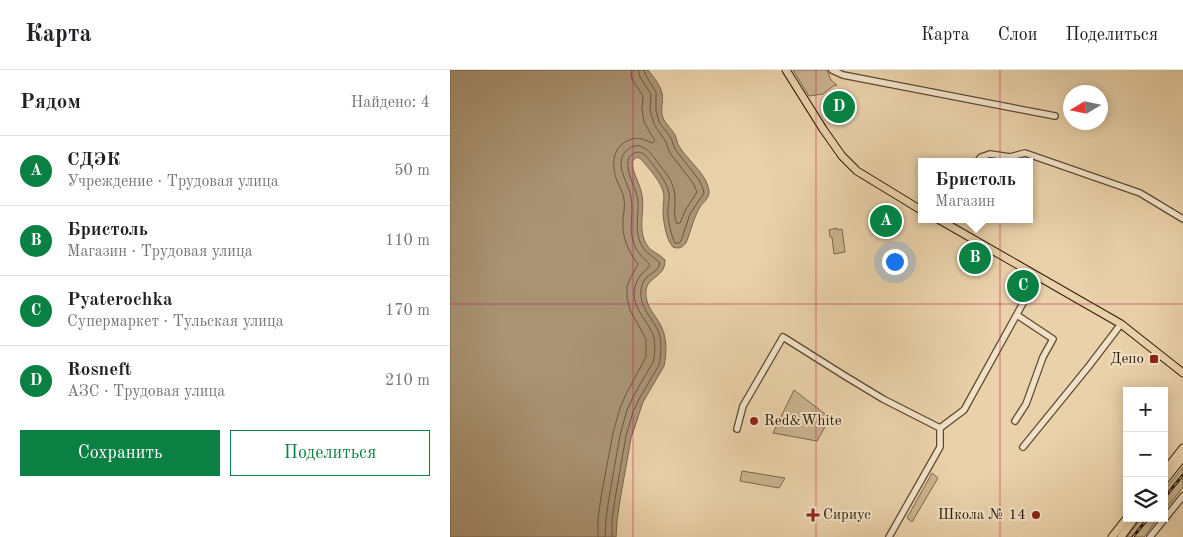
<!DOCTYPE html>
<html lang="ru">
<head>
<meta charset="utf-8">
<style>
	:root { --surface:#fff; --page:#f6f6f6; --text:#202124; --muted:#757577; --line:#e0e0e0; --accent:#0b8043 }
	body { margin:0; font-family:"Old Standard TT",serif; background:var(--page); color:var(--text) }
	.controls { position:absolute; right:15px; bottom:15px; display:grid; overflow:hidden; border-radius:0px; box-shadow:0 2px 12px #0003 }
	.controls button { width:45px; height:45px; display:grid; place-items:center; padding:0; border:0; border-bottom:1px solid var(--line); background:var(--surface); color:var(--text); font:25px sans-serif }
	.compass { position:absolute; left:613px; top:15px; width:45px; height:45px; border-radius:50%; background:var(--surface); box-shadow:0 2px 12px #0003; rotate:260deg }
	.you { position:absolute; left:444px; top:191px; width:18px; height:18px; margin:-12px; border:4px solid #fff; border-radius:50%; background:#1a73e8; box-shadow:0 0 0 8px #1a73e833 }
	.badge { display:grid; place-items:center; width:32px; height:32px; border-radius:50%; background:var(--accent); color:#fff; font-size:16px; font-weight:700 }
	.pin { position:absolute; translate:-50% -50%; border:2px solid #fff; box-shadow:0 1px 5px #0006 }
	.popup { position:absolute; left:468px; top:88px; width:115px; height:65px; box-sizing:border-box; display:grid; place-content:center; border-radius:0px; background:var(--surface); filter:drop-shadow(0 1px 4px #0005); font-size:16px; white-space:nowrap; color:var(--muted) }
	.popup b { font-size:19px; color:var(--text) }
	.popup::after { content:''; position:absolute; left:50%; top:100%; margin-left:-10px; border:10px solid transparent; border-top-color:var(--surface) }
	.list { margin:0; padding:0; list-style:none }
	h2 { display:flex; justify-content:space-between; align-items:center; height:65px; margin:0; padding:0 20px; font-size:21px }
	h2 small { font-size:16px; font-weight:400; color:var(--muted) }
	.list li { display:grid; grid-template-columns:32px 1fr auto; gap:15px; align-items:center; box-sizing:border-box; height:70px; padding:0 20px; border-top:1px solid var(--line) }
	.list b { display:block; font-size:19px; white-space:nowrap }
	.list p { margin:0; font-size:16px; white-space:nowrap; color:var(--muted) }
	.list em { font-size:16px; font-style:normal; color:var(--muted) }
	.actions { display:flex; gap:10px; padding:15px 20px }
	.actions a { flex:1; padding:11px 0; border:1px solid var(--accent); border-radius:0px; text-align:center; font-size:18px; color:var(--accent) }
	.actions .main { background:var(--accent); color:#fff }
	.icon { flex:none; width:28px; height:28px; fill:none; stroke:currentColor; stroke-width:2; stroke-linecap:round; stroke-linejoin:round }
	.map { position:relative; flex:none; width:733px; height:467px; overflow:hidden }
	header { display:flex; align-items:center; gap:30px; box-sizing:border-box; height:70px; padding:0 25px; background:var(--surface); border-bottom:1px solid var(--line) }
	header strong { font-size:24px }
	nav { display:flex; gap:28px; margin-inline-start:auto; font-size:18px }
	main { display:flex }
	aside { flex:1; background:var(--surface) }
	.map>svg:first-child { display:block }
</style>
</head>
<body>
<header>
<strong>Карта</strong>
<nav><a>Карта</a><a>Слои</a><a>Поделиться</a></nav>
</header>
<main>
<aside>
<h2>Рядом<small>Найдено: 4</small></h2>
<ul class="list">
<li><span class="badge">A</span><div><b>СДЭК</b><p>Учреждение · Трудовая улица</p></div><em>50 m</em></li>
<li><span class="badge">B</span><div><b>Бристоль</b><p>Магазин · Трудовая улица</p></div><em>110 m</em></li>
<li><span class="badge">C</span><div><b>Pyaterochka</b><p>Супермаркет · Тульская улица</p></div><em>170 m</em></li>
<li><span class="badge">D</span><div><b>Rosneft</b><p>АЗС · Трудовая улица</p></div><em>210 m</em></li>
</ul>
<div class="actions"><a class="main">Сохранить</a><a>Поделиться</a></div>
</aside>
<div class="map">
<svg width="733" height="467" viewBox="0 0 733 467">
	<rect width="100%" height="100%" fill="#e9d1a9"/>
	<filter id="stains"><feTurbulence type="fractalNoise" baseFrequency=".004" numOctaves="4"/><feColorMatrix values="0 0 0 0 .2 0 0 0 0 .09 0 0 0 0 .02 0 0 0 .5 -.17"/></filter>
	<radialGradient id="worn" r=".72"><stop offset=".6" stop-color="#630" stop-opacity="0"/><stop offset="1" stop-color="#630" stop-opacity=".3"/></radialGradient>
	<g fill="#c9b28e" stroke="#7c664c">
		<polygon points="343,0 377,0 381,10 387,15 383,16 373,24 359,26"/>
		<polygon points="387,158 387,160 392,159 395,182 384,184 382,167 380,167 379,160"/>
		<polygon points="344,320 380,348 367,371 323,363"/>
		<polygon points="733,397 733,417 714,441 714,421"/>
		<polygon points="292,401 335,408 329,418 290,411"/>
		<polygon points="482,403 488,408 462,452 457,448"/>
		<polygon points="692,448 708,448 694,467 677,467"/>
	</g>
	<path fill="#a99373" stroke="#786349" d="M0 0H198C203 7 210 14 212 23 214 32 209 41 214 50 217 55 222 60 225 65 227 69 227 73 229 76 238 91 257 104 259 121 260 128 253 132 250 137 243 149 241 161 236 173 232 178 228 179 223 177 216 170 213 150 213 140 213 134 215 128 213 121 209 109 199 99 191 89L187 87 182 91C182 103 190 113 192 125 195 141 187 160 197 175 201 182 210 184 215 190 215 210 194 205 196 226 197 237 205 245 210 254 217 266 217 282 214 296L193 332 181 368 170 430 167 451 166 467H0Z"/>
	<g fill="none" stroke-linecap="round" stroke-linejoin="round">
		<g stroke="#6c563e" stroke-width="1">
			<path d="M148 467V449L151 427 163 363 170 338 176 324 196 287V269L180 240 177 228V217L180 209 188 194C177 179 172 168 173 148 174 142 175 136 174 129 173 123 170 117 167 111 162 97 161 79 177 71 186 66 194 69 202 73L205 71 194 52 192 39 193 26 182 9 181 0"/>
			<path d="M155 467 156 449 159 428 170 365 177 340 183 327 203 292C205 284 206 273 203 265 195 245 176 234 188 209 191 203 197 200 200 195 194 188 187 183 184 174 178 158 184 144 181 128 180 117 172 107 171 95 171 90 172 85 176 81 191 66 203 86 211 97 217 104 222 111 224 120 227 132 222 143 227 154L230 153 235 141 247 122 243 113 220 83 216 72 204 54 200 40 201 24 190 7 188 0"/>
			<path d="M162 467V450L165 429 176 366 183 342 189 329 209 295C211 285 212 272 209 263 203 248 189 238 191 220 193 202 207 206 210 193 203 186 195 183 191 174 184 160 189 146 188 131 187 119 169 91 183 84 187 81 190 82 194 84 202 93 217 111 219 123 220 129 218 134 218 139 217 147 221 166 225 173H229L231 171 240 144 254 123 252 116 249 110 225 79 221 68 209 52 206 40V22L195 4 194 0"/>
		</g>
		<defs>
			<g id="minor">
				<polyline points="382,0 393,5 605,46"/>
				<polyline points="527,92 531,87 540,84 560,87 575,83 690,123 733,149"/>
				<polyline points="565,351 576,334 593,287 603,269 567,245"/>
				<polyline points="490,358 514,340 588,206"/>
				<polyline points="287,359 293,336 333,267 395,306 433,329 490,358"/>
				<polyline points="573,377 639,296 671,254"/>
				<polyline points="439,467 490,377 490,358"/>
				<polyline points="700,467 733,426"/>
			</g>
			<g id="major">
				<polyline points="336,0 373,59 392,86 407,101 471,140"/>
				<polyline points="488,149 671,254 733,303"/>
				<polyline points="714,402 733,378"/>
				<polyline points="714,411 733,387"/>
				<polyline points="662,467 677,448"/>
				<polyline points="671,467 685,448"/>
			</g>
		</defs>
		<use href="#minor" stroke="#5d4831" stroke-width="8"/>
		<use href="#major" stroke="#2e1a09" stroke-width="9"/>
		<use href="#minor" stroke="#f1e1c7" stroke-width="5.5"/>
		<use href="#major" stroke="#e9d1a9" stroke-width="7"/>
		<defs>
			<g id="rail">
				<polyline points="714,428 733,405"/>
				<polyline points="683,467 698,448"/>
			</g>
		</defs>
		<use href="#rail" stroke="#2e1a09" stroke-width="3"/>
		<use href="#rail" stroke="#f1e1c7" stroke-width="1" stroke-dasharray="4" stroke-linecap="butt"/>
	</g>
	<path fill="none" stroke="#c2185b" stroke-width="1" stroke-opacity="0.55" d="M183 0V467M366 0V467M550 0V467M0 234H733"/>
	<g fill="#8f2418" stroke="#f1e1c7" stroke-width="2">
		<rect x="699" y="284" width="10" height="10" rx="2.5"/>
		<circle cx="304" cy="351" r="5"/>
		<path d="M360.5 437.5h5v5h5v5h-5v5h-5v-5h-5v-5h5z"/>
		<circle cx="586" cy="445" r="5"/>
	</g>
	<g text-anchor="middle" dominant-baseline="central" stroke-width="4" stroke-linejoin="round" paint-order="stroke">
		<g font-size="15" fill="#2e1a09" stroke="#f1e1c7" text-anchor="end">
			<text x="694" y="289">Депо</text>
			<text x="314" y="351" text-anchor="start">Red&amp;White</text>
			<text x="373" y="445" text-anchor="start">Сириус</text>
			<text x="576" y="445">Школа № 14</text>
		</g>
	</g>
	<rect width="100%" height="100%" filter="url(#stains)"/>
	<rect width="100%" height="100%" fill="url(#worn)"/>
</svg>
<div class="controls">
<button>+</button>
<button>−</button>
<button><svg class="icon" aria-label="layers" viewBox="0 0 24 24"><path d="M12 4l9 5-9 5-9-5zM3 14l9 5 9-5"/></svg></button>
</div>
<svg class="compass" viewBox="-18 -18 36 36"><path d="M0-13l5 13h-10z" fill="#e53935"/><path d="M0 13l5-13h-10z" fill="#757577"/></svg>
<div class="you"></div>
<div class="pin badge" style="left:436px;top:151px">A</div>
<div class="pin badge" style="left:525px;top:188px">B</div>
<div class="popup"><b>Бристоль</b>Магазин</div>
<div class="pin badge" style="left:573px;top:216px">C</div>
<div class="pin badge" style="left:389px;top:37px">D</div>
</div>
</main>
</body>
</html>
